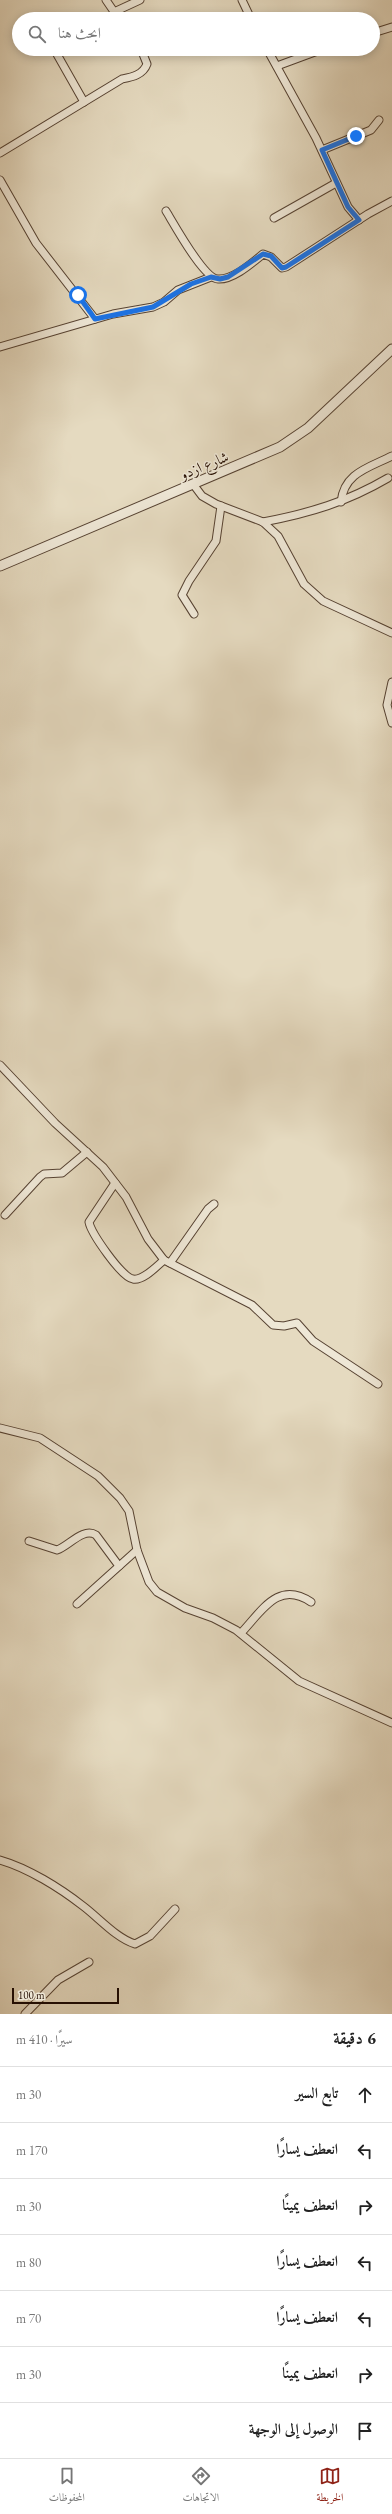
<!DOCTYPE html>
<html lang="ar">
<head>
<meta charset="utf-8">
<style>
	:root { --surface:#fff; --page:#f2f2f2; --text:#222; --muted:#767676; --line:#e0e0e0; --accent:#8f2418 }
	body { margin:0; font-family:"EB Garamond",Amiri,serif; background:var(--page); color:var(--text); direction:rtl }
	.scale { position:absolute; left:12px; bottom:10px; width:107px; box-sizing:border-box; padding-left:4px; border:2px solid #271003; border-top:0; font-size:11px; line-height:14px; white-space:nowrap; color:#271003; -webkit-text-stroke:3px #eee7d6; paint-order:stroke }
	.stop { position:absolute; width:12px; height:12px; margin:-9px; border:3px solid #1a73e8; border-radius:50%; background:#fff }
	.stop.end { background:#1a73e8; border-color:#fff; box-shadow:0 1px 4px #0008 }
	.list { margin:0; padding:0; list-style:none }
	h2 { display:flex; justify-content:space-between; align-items:center; height:52px; margin:0; padding:0 16px; font-size:17px }
	h2 small { font-size:13px; font-weight:400; color:var(--muted) }
	.list li { display:grid; grid-template-columns:26px 1fr auto; gap:12px; align-items:center; box-sizing:border-box; height:56px; padding:0 16px; border-top:1px solid var(--line) }
	.list b { display:block; font-size:15px; white-space:nowrap }
	.list em { font-size:13px; font-style:normal; color:var(--muted) }
	.icon { flex:none; width:22px; height:22px; fill:none; stroke:currentColor; stroke-width:2; stroke-linecap:round; stroke-linejoin:round }
	.map { position:relative; flex:none; width:392px; height:2014px; overflow:hidden; direction:ltr }
	.search { position:absolute; background:var(--surface); box-shadow:0 2px 10px #0003; left:12px; right:12px; top:12px; height:44px; display:flex; align-items:center; gap:10px; box-sizing:border-box; padding:0 14px; border-radius:22px; color:var(--muted); font-size:15px }
	.sheet { height:444px; background:var(--surface) }
	nav { display:flex; justify-content:space-around; align-items:center; box-sizing:border-box; height:56px; border-top:1px solid var(--line); background:var(--surface); font-size:11px; color:var(--muted) }
	nav a { display:grid; justify-items:center; gap:2px }
	nav .on { color:var(--accent) }
	.map>svg:first-child { display:block }
</style>
</head>
<body>
<div class="map">
<svg width="392" height="2014" viewBox="0 0 392 2014">
	<rect width="100%" height="100%" fill="#e5dac0"/>
	<filter id="stains"><feTurbulence type="fractalNoise" baseFrequency=".005" numOctaves="4"/><feColorMatrix values="0 0 0 0 .2 0 0 0 0 .09 0 0 0 0 .02 0 0 0 .5 -.17"/></filter>
	<radialGradient id="worn" r=".72"><stop offset=".6" stop-color="#630" stop-opacity="0"/><stop offset="1" stop-color="#630" stop-opacity=".3"/></radialGradient>
	<g fill="none" stroke-linecap="round" stroke-linejoin="round">
		<defs>
			<g id="minor">
				<polyline points="106,0 119,19"/>
				<polyline points="242,0 251,19"/>
				<polyline points="114,12 140,0"/>
				<polyline points="373,33 392,27"/>
				<polyline points="54,49 84,102"/>
				<polyline points="267,49 316,138 348,207 359,220"/>
				<polyline points="277,66 323,49"/>
				<polyline points="322,150 371,130 379,120"/>
				<path d="M0 153 122 79C132 77 143 75 147 64L141 49"/>
				<polyline points="0,180 36,243 95,319"/>
				<path d="M166 211C174 224 204 279 218 279 233 280 252 263 263 254L271 257 282 268 286 267 368 214 392 201"/>
				<polyline points="274,218 336,183"/>
				<polyline points="0,347 113,314 153,307 164,302 178,290 211,277"/>
				<polyline points="193,484 202,496 216,504 263,522 278,536 304,584 323,601 392,633"/>
				<path d="M341 502C344 473 368 468 392 456"/>
				<path d="M263 522C310 513 347 502 388 478"/>
				<polyline points="194,614 182,595 189,581 216,541 221,506"/>
				<polyline points="392,682 387,705 392,723"/>
				<polyline points="0,1065 55,1123 103,1167 126,1197 148,1239 164,1260 252,1305 273,1325 284,1326 297,1323 313,1341 378,1384"/>
				<path d="M115 1183 89 1222C91 1233 122 1278 133 1279 143 1281 157 1266 164 1260"/>
				<polyline points="5,1215 40,1177 44,1174 62,1173 87,1152"/>
				<polyline points="170,1263 208,1209 214,1204"/>
				<polyline points="0,1428 40,1438 98,1476 120,1498 129,1511 137,1550 149,1582 157,1592 185,1608 213,1618 236,1630 299,1681 392,1723"/>
				<path d="M29 1541 57 1550C69 1546 83 1527 96 1535L119 1566"/>
				<polyline points="77,1604 137,1550"/>
				<path d="M241 1633C262 1611 278 1580 311 1602"/>
				<path d="M0 1860C28 1868 60 1888 83 1906 99 1918 116 1938 135 1944L150 1936 175 1909"/>
				<polyline points="25,2014 58,1980 89,1962"/>
			</g>
			<polyline id="tertiary" points="0,566 280,447 308,428 392,349"/>
		</defs>
		<use href="#minor" stroke="#564232" stroke-width="9"/>
		<use href="#tertiary" stroke="#564232" stroke-width="11"/>
		<use href="#minor" stroke="#eee7d6" stroke-width="7"/>
		<use href="#tertiary" stroke="#eee7d6" stroke-width="9"/>
	</g>
	<g fill="none" stroke-linecap="round" stroke-linejoin="round">
		<polyline stroke="#1a73e8" stroke-width="5" points="78,295 95,319 153,307 191,284 211,277 220,279 228,277 263,254 271,256 282,268 286,267 359,220 348,207 322,150 356,136"/>
	</g>
	<g text-anchor="middle" dominant-baseline="central" stroke-width="3" stroke-linejoin="round" paint-order="stroke">
		<g font-size="15" fill="#271003" stroke="#eee7d6">
			<text transform="translate(204 465) rotate(-22)">شارع ازدو</text>
		</g>
	</g>
	<rect width="100%" height="100%" filter="url(#stains)"/>
	<rect width="100%" height="100%" fill="url(#worn)"/>
</svg>
<div class="scale">100 m</div>
<div class="stop" style="left:78px;top:295px"></div>
<div class="stop end" style="left:356px;top:136px"></div>
<div class="search"><svg class="icon" aria-label="search" viewBox="0 0 24 24"><circle cx="10" cy="10" r="6"/><path d="M15 15l6 6"/></svg>ابحث هنا</div>
</div>
<section class="sheet">
<h2>6 دقيقة<small>سيرًا · 410 m</small></h2>
<ul class="list">
<li><svg class="icon" aria-label="ahead" viewBox="0 0 24 24"><path d="M12 20V5M6 11l6-6 6 6"/></svg><div><b>تابع السير</b></div><em>30 m</em></li>
<li><svg class="icon" aria-label="left" viewBox="0 0 24 24"><path d="M17 20v-9H6M10 6l-5 5 5 5"/></svg><div><b>انعطف يسارًا</b></div><em>170 m</em></li>
<li><svg class="icon" aria-label="right" viewBox="0 0 24 24"><path d="M7 20v-9h11M14 6l5 5-5 5"/></svg><div><b>انعطف يمينًا</b></div><em>30 m</em></li>
<li><svg class="icon" aria-label="left" viewBox="0 0 24 24"><path d="M17 20v-9H6M10 6l-5 5 5 5"/></svg><div><b>انعطف يسارًا</b></div><em>80 m</em></li>
<li><svg class="icon" aria-label="left" viewBox="0 0 24 24"><path d="M17 20v-9H6M10 6l-5 5 5 5"/></svg><div><b>انعطف يسارًا</b></div><em>70 m</em></li>
<li><svg class="icon" aria-label="right" viewBox="0 0 24 24"><path d="M7 20v-9h11M14 6l5 5-5 5"/></svg><div><b>انعطف يمينًا</b></div><em>30 m</em></li>
<li><svg class="icon" aria-label="arrive" viewBox="0 0 24 24"><path d="M6 21V4h12l-3 4 3 4H6"/></svg><div><b>الوصول إلى الوجهة</b></div></li>
</ul>
</section>
<nav>
<a class="on"><svg class="icon" aria-label="map" viewBox="0 0 24 24"><path d="M3 6l6-2 6 2 6-2v14l-6 2-6-2-6 2zM9 4v14M15 6v14"/></svg>الخريطة</a>
<a><svg class="icon" aria-label="directions" viewBox="0 0 24 24"><path d="M12 3l9 9-9 9-9-9zM9 14v-3h6M13 9l2 2-2 2"/></svg>الاتجاهات</a>
<a><svg class="icon" aria-label="saved" viewBox="0 0 24 24"><path d="M7 4h10v16l-5-4-5 4z"/></svg>المحفوظات</a>
</nav>
</body>
</html>
